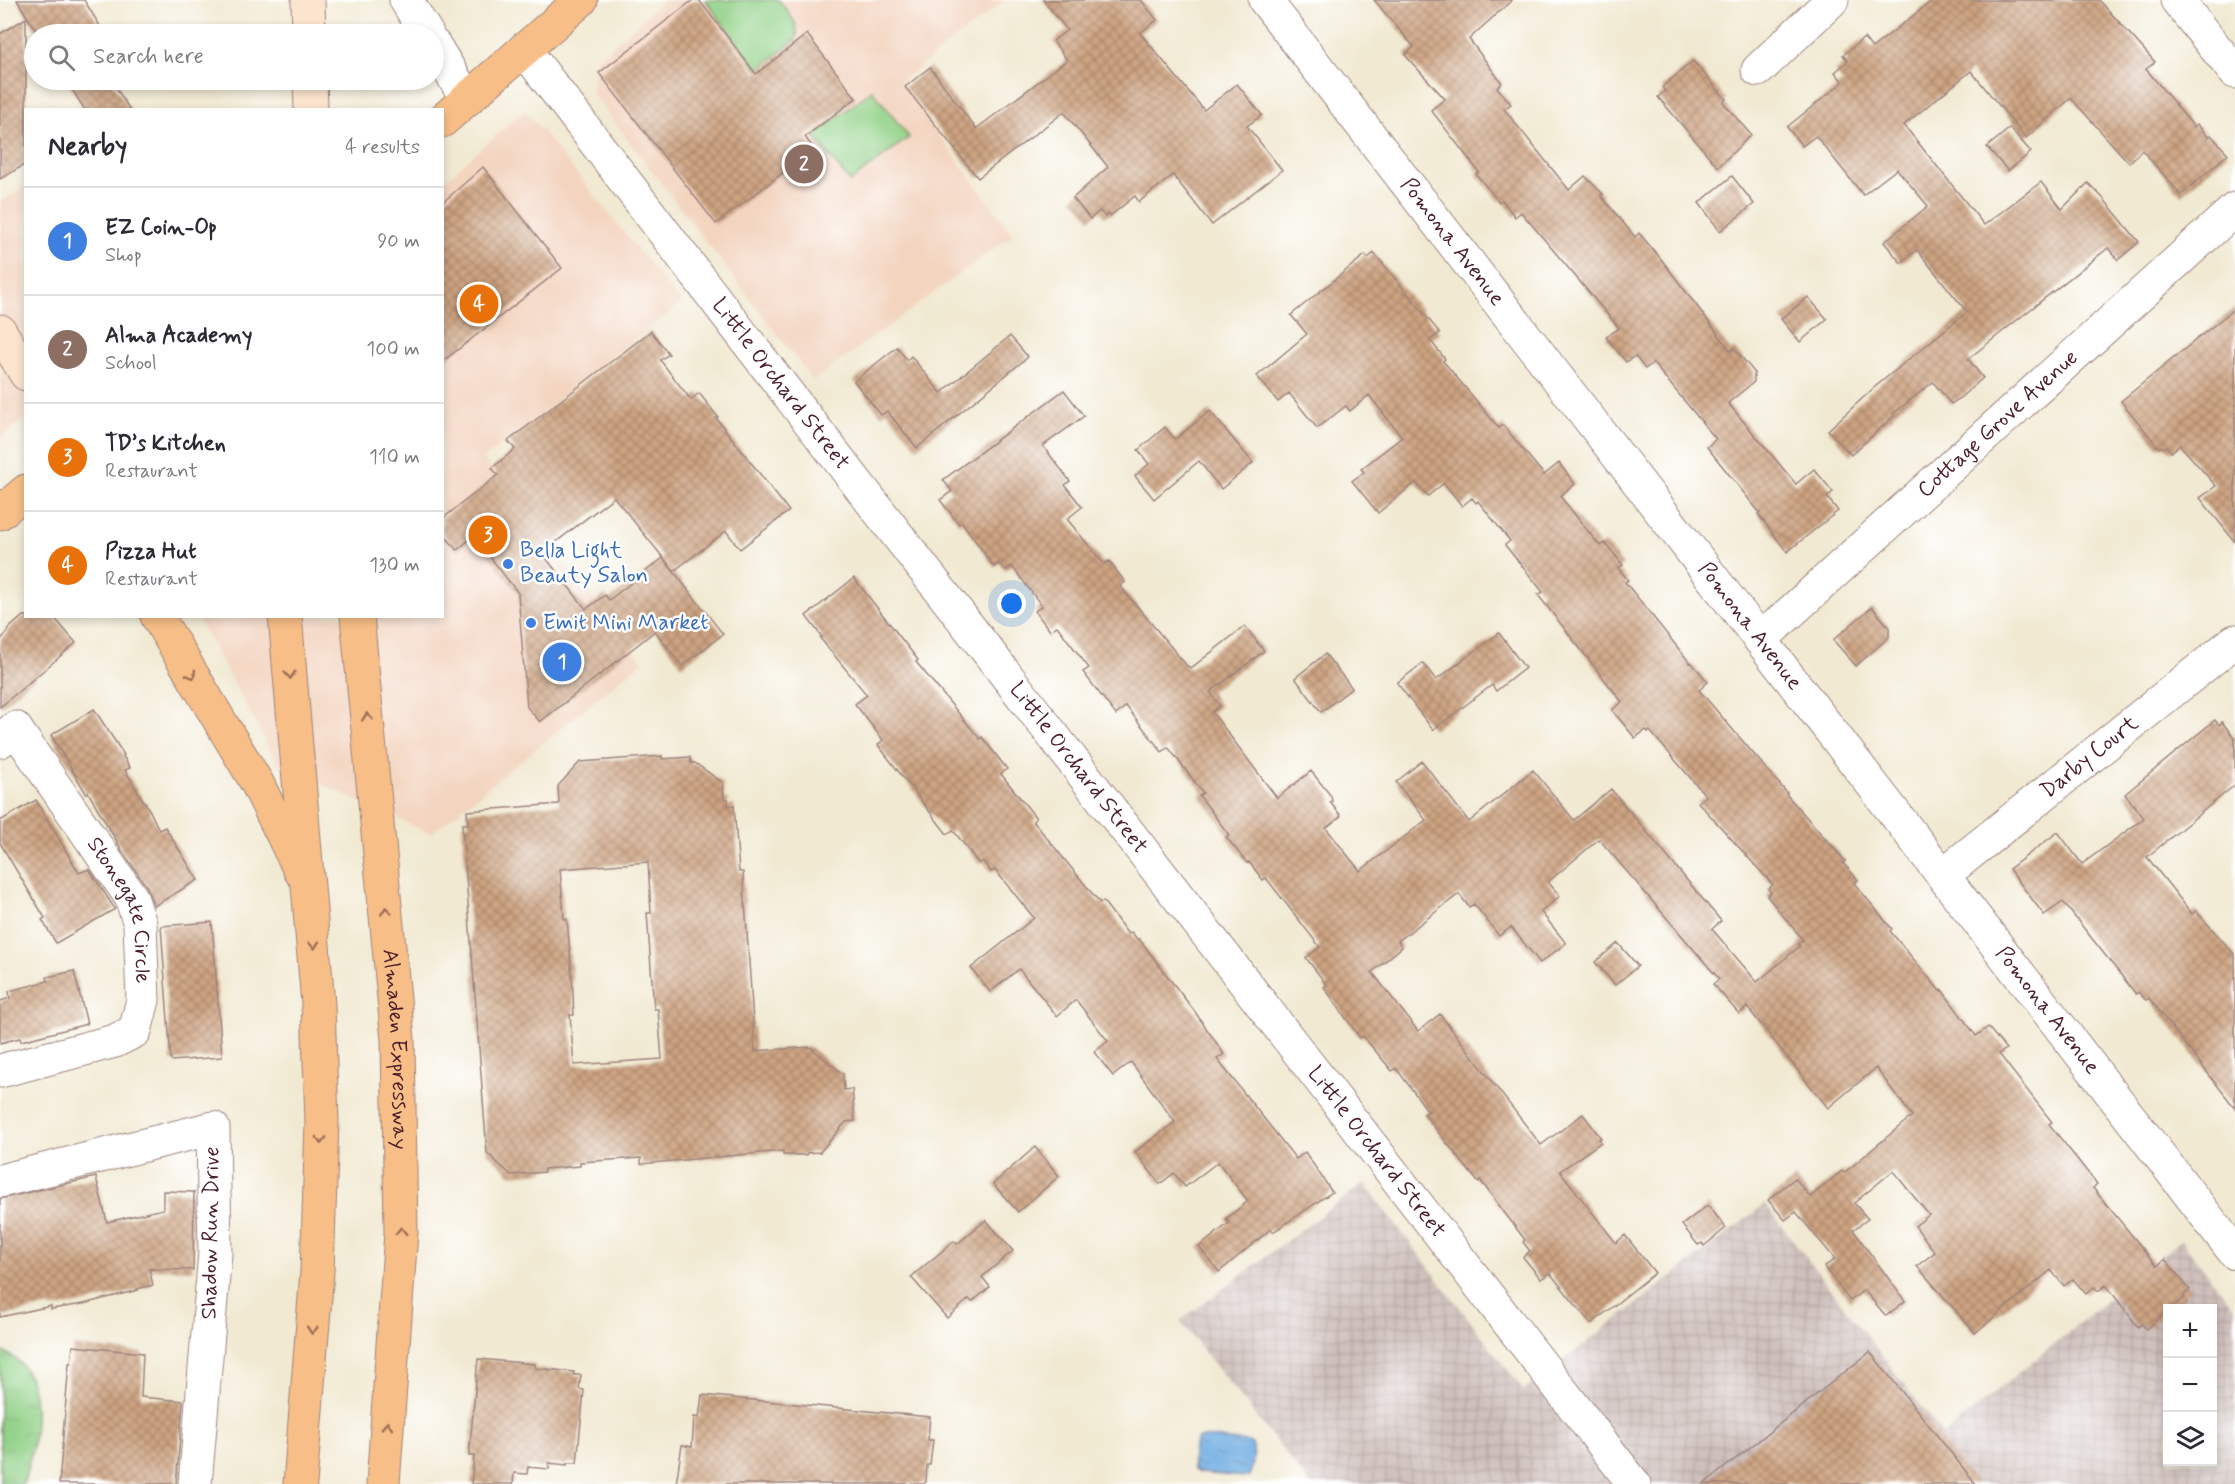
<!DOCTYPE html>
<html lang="en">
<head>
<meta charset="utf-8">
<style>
	:root { --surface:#fff; --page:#f2f2f3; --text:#2b2b33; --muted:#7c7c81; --line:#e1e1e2; --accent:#1f6fb2 }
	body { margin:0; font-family:Mynerve,sans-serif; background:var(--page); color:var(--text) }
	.controls { position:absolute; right:18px; bottom:18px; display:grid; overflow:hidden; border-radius:0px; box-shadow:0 3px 9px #0003 }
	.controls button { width:54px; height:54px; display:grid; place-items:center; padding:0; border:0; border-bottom:2px solid var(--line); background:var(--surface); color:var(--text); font:30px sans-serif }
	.you { position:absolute; left:1012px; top:604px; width:21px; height:21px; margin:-15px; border:4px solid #fff; border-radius:50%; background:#1a73e8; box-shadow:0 0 0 9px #1a73e833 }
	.badge { display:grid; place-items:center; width:39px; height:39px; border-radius:50%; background:var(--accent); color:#fff; font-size:20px; font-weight:700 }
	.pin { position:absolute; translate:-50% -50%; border:3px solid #fff; box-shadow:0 2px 6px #0006 }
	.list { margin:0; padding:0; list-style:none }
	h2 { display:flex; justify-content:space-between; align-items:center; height:78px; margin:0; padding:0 24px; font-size:26px }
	h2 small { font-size:20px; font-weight:400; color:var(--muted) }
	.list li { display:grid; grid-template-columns:39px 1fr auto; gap:18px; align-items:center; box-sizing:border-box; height:108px; padding:0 24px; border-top:2px solid var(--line) }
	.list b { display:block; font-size:22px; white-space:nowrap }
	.list p { margin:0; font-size:20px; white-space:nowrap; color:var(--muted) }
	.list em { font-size:20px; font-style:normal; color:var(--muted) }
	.icon { flex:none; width:33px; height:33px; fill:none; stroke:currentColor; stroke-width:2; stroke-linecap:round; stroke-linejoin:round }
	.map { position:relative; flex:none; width:2235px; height:1484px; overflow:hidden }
	.search { position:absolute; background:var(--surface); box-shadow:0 3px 9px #0003; left:24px; top:24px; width:420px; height:66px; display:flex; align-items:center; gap:15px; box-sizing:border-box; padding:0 21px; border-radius:33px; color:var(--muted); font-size:22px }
	.panel { position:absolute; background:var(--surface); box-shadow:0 3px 9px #0003; left:24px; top:108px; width:420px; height:510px; border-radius:0px }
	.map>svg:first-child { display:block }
</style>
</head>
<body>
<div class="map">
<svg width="2235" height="1484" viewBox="0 0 2235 1484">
	<defs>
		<pattern id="industrial-grid" width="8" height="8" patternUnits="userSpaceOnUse" patternTransform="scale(1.5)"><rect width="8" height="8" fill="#cfc0bb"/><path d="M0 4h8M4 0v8" fill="none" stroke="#b3a5a1"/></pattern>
		<pattern id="grass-tufts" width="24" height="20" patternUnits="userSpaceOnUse" patternTransform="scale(1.5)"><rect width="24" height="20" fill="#93d289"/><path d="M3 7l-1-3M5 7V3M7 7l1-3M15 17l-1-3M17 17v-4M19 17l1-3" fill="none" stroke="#80b476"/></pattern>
		<pattern id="water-ripples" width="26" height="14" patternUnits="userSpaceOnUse" patternTransform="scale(1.5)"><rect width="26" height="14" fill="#70ade2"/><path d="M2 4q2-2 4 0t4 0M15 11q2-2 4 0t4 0" fill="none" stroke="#5e8cb7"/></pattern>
		<pattern id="building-cross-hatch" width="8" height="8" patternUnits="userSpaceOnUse" patternTransform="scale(1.5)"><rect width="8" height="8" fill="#cea482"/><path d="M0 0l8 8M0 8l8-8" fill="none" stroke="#a9856b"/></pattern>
	</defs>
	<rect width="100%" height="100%" fill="#fff"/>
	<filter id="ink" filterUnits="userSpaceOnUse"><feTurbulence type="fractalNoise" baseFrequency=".0167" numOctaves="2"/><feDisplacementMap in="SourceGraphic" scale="12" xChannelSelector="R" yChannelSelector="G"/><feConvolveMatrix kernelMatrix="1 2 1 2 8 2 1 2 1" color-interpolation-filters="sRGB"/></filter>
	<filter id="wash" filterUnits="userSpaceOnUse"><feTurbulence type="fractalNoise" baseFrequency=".008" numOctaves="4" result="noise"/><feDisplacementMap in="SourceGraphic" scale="24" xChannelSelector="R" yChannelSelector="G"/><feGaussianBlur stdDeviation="1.35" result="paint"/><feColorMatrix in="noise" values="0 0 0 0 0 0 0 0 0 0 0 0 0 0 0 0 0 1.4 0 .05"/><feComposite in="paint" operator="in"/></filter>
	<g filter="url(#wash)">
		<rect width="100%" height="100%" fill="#f1e9d2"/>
		<g fill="#f3d4bf">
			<polygon points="664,0 1005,0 900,82 1013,235 813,381 592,93 594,71 598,59"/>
			<polygon points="525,110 681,303 483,459 643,661 431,834 278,764 197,617 442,616 443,182"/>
			<polygon points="25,187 25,418 0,439 0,202"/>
		</g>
		<path fill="url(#industrial-grid)" fill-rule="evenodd" d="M1364 1183 1524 1391 1765 1204 1943 1435 2181 1240 2235 1309V1484H1310L1180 1321ZM2168 1308H2212V1462H2168Z"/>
		<path fill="url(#grass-tufts)" stroke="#6e785a" stroke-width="1.5" d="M0 1351C51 1365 35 1448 23 1484H0Z"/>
		<g fill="#93d289" stroke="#6e785a" stroke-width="1.5">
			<path d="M705 0H779C787 12 801 24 796 39L758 70Z"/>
			<polygon points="872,90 909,137 850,182 814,136"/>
		</g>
		<path fill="url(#water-ripples)" stroke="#5d6686" stroke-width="1.5" d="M1203 1437 1248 1442 1252 1444C1255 1454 1253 1467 1249 1476L1244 1477 1199 1473 1194 1470C1191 1461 1193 1447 1197 1439Z"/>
		<g id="blocks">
			<g fill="url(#building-cross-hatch)" fill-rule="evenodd">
				<polygon points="17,0 84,0 105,34 38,34"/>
				<polygon points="693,0 699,0 756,74 807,34 856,98 805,137 814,149 716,224 599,73"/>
				<polygon points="1043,0 1141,0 1157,20 1140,33 1204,110 1237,84 1262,115 1247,126 1282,170 1212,225 1173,175 1139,202 1135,196 1110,216 1108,214 1105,217 1100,211 1090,219 1073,198 1108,167 1064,112 978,178 905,87 930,67 976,129 1067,60 1053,41 1067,30"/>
				<polygon points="1374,0 1512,0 1469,39 1502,83 1497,87 1511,104 1504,109 1569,190 1585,176 1603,194 1601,196 1635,237 1639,233 1661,259 1731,351 1734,348 1754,372 1754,382 1728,403 1796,484 1814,469 1833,492 1827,497 1838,511 1787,552 1758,514 1760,513 1707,447 1716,439 1653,363 1645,369 1635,356 1626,362 1606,337 1619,328 1521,212 1515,217 1502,200 1499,202 1476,174 1479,172 1431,110 1445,99 1405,55 1414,47"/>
				<polygon points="1933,0 2099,0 2155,62 2146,69 2194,127 2197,124 2208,137 2211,135 2228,154 2181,195 2142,150 2129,163 2071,98 2026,138 1971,71 1904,125 1984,225 2041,182 2062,209 2088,183 2103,198 2139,242 2118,260 2108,248 1968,359 1983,378 1961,397 1951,404 1933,382 1893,414 1894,416 1851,455 1828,430 1876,386 1967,312 1917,250 1901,263 1884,242 1928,206 1897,169 1863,195 1816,136 1802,146 1787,127 1843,82 1835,72 1848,61 1843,55 1864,38 1872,48"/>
				<polygon points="26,18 26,164 0,179 0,34"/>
				<polygon points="1693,61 1726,99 1723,102 1751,135 1718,167 1658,97 1665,91 1662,87"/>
				<polygon points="66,80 111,80 130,110 85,110"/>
				<polygon points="2010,128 2031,152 2008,171 1987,147"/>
				<polygon points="483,167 562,268 442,362 442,203"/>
				<polygon points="1732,176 1754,204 1720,231 1699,203"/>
				<polygon points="1374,253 1440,333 1430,340 1445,359 1443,361 1499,428 1503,425 1544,475 1559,463 1575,484 1560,496 1600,546 1605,543 1623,565 1618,568 1628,580 1625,582 1690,663 1691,662 1708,682 1699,690 1787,793 1786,794 1845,861 1843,863 1858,880 1854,883 1892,929 1890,931 1940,991 1942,990 1976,1036 1988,1027 2006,1049 1999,1054 2052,1122 2049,1124 2097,1184 2093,1188 2157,1266 2165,1259 2190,1290 2184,1295 2185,1297 2171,1308 2168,1308 2168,1311 2146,1329 2142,1324 2138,1327 2106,1285 2098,1291 2094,1287 2086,1294 2073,1279 2064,1286 2051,1270 1975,1333 1917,1266 1935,1252 1915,1226 1929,1215 1893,1171 1854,1203 1868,1219 1853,1230 1905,1301 1886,1316 1864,1290 1850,1301 1824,1267 1835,1259 1796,1212 1785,1220 1768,1200 1795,1178 1810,1197 1842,1171 1844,1173 1912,1116 1876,1068 1828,1108 1747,1007 1739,1014 1713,984 1719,979 1599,839 1548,882 1560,896 1541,912 1566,943 1540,963 1511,927 1499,936 1474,904 1469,907 1459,894 1398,941 1402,947 1372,972 1418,1031 1440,1014 1541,1145 1583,1114 1601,1138 1599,1139 1601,1142 1560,1171 1616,1243 1625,1235 1655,1273 1591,1324 1550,1273 1541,1279 1523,1257 1530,1251 1523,1242 1525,1240 1480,1180 1478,1182 1424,1114 1428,1111 1396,1068 1392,1071 1363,1036 1360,1038 1324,987 1327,985 1306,958 1320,947 1266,878 1263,880 1249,862 1247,863 1226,837 1229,835 1199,795 1203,793 1168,747 1162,752 1126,706 1116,715 1083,672 1089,668 1057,626 1050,631 1035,611 1042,606 1012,566 1005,570 999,563 994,567 962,522 959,524 940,500 952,491 943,480 1064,390 1084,416 1043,446 1070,481 1065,485 1082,507 1067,519 1104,564 1109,561 1125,582 1120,586 1187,666 1191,668 1245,626 1264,651 1210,692 1220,706 1212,712 1277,798 1311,771 1331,796 1332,801 1330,802 1341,816 1326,828 1360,871 1426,820 1396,782 1422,761 1469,822 1533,770 1574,820 1611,789 1721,921 1712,929 1757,982 1800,946 1798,944 1803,940 1767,896 1771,892 1768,889 1773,885 1698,802 1706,796 1650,731 1648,732 1646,730 1635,738 1612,710 1622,702 1538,595 1543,592 1505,545 1510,541 1478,501 1476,503 1472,498 1462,506 1444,483 1428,496 1416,482 1378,513 1352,481 1364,472 1361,469 1402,437 1369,395 1350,411 1346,406 1317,428 1289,393 1278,402 1257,376 1307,334 1291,315 1365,255 1368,258"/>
				<polygon points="1808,297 1827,319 1800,342 1781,319"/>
				<polygon points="2235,308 2235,542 2200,498 2216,486 2180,445 2171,452 2166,446 2163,448 2161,446 2159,448 2121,401"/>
				<polygon points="651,331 669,354 660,360 691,400 699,393 718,417 716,418 789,511 740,549 726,531 674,571 614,497 542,553 586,609 605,595 609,600 663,558 723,634 682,666 655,631 540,722 527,707 518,593 474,536 457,550 442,532 442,519 498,475 492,468 515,449 508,441"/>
				<polygon points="1010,336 1028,357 917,448 887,411 881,415 854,381 897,347 907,360 911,356 941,393"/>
				<polygon points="1210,411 1253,463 1221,489 1199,461 1154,499 1135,476 1149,464 1138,450 1165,427 1175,439"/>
				<polygon points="854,578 918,660 916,662 980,739 982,737 1007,769 1001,774 1036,818 1033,821 1100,903 1103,901 1128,934 1131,932 1138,940 1139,939 1195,1012 1224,1054 1217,1059 1296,1159 1305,1152 1332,1192 1273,1232 1271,1229 1219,1272 1199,1247 1229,1223 1226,1219 1248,1201 1218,1162 1185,1187 1174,1173 1160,1184 1135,1152 1175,1122 1131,1062 1113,1076 1094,1052 1108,1041 1076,1000 1057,1016 1019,969 990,992 971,968 1034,918 995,870 991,872 983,861 979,864 953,830 947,834 878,745 883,740 855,704 867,695 820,638 822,637 806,616"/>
				<polygon points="1872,607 1889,627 1889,637 1856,666 1833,640"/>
				<polygon points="23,616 53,616 76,643 0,707 0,640 8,632 7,630"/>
				<polygon points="1499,633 1525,668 1496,691 1492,685 1433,730 1397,683 1423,663 1436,680"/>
				<polygon points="1325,654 1352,688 1321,712 1295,678"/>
				<polygon points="94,709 124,755 123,756 130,768 125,770 150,811 159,830 165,827 198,880 154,906 147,887 123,852 88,792 86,793 51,735"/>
				<polygon points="2215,720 2219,725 2222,722 2235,739 2235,785 2147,857 2192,914 2196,911 2235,955 2235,1108 2149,998 2146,1000 2138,992 2136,994 2063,902 2044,915 2009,869 2058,832 2082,864 2144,818 2125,794"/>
				<path d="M662 756V759L690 757 691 763H695L723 783 724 799H728V806L734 805 739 872H743L755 1051 810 1047 843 1074 844 1090 852 1089 855 1121 846 1122 820 1152 807 1153V1155H783V1151L641 1164V1158L580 1162V1166L544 1169V1172L511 1175 487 1153 462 824H468L467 811 559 804 558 786 580 762ZM648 862 651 913H647L654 1009H658L662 1059 574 1065 570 1015H574L572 976 567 919H564L560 869Z"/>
				<polygon points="36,800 79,873 89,869 115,909 56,943 42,920 45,918 0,843 0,821"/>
				<polygon points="212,922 222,1057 171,1061 161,926"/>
				<polygon points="1618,943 1638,966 1615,985 1595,962"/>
				<polygon points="74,971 87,1024 21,1041 20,1038 0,1043 0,1001 10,998 9,991 48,981 47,977"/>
				<polygon points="1035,1147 1059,1176 1018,1212 993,1184"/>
				<polygon points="96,1177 107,1222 163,1209 163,1191 194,1192 193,1270 149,1269 153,1285 137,1289 138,1290 83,1304 51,1309 51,1306 0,1317 0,1199"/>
				<polygon points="1708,1205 1726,1228 1704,1246 1702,1243 1698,1245 1682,1225"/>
				<polygon points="986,1220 1013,1251 982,1277 990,1287 972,1302 969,1299 947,1318 911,1277 954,1241 957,1244"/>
				<polygon points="73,1346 143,1353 141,1397 183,1401 176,1484 59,1484 69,1363 71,1363"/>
				<polygon points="1870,1352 1976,1484 1704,1484"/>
				<polygon points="478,1359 535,1364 535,1368 574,1372 574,1375 581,1375 579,1389 584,1390 577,1463 567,1463 567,1465 549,1463 549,1469 528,1467 527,1474 514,1473 513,1484 471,1484 474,1456 469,1456"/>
				<polygon points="702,1395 930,1417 928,1440 933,1440 930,1465 927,1465 926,1482 923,1484 676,1484 682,1445 692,1447 694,1417 699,1418"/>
			</g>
		</g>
	</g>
	<g filter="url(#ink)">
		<use href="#blocks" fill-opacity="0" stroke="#9e847e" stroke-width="1.5"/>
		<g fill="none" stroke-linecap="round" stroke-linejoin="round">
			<defs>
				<g id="minor">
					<path id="s1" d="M1265 0 2235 1253"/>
					<polyline points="2177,0 2235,72"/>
					<path id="s2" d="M524 49 767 367 1634 1484"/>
					<polyline points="1758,70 1832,0"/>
					<path id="s3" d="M1761 639 2235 209"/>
					<path id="s4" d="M0 741 15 728 131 897 140 924 143 1000 135 1031 115 1041 0 1071"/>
					<path id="s5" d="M1943 875 2235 641"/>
					<polyline points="0,1181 213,1128 215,1253 195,1484"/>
				</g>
				<g id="tertiary">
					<polyline points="406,0 427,34"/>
					<polyline points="434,45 467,99"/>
				</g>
				<g id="secondary">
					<polyline points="308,0 309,34"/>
					<polyline points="310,80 311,110"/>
					<polyline points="0,331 26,374"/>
				</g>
				<g id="primary">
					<polyline points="442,121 581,0"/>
					<polyline points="0,513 26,491"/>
					<polyline points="157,616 257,783 301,872"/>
					<polyline points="285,616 318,1004 322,1122 317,1272 300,1484"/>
					<path id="s6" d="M357 616 398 1040 401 1233 383 1484"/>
				</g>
			</defs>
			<use href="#minor" stroke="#9e847e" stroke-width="35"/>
			<use href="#tertiary" stroke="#9e847e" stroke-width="35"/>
			<use href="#secondary" stroke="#9e847e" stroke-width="35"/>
			<use href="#primary" stroke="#9e847e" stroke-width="35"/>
			<use href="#minor" stroke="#fff" stroke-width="33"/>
			<use href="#tertiary" stroke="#fff" stroke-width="33"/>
			<use href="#secondary" stroke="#fce5cf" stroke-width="33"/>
			<use href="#primary" stroke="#f7be87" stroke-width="33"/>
		</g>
		<defs><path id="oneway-chevron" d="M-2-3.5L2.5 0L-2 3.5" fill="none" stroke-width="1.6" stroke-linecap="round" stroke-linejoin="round" transform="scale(1.5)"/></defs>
		<g stroke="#a06e59">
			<use href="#oneway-chevron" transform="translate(192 675) rotate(59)"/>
			<use href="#oneway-chevron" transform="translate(290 675) rotate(85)"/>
			<use href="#oneway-chevron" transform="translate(367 717) rotate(-96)"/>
			<use href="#oneway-chevron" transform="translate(386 911) rotate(-96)"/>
			<use href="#oneway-chevron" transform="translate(314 945) rotate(85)"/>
			<use href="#oneway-chevron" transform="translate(321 1140) rotate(92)"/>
			<use href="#oneway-chevron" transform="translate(401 1231) rotate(-89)"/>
			<use href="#oneway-chevron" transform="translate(312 1330) rotate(95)"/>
			<use href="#oneway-chevron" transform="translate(387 1426) rotate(-86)"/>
		</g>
	</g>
	<g fill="#3f7fe0" stroke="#fff" stroke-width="2">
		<circle cx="508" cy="564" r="6"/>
		<circle cx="531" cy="623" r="6"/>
	</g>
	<g text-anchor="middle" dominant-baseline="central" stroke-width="5" stroke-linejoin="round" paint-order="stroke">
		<g font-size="22" fill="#4a1f2b" stroke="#fff">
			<text stroke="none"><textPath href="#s1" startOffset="306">Pomona Avenue</textPath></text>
			<text stroke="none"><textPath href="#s2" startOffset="422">Little Orchard Street</textPath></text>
			<text stroke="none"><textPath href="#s3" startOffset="320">Cottage Grove Avenue</textPath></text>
			<text stroke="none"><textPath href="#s1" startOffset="792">Pomona Avenue</textPath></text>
			<text stroke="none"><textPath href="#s5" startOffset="188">Darby Court</textPath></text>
			<text stroke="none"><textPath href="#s2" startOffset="908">Little Orchard Street</textPath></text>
			<text stroke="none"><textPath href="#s4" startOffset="234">Stonegate Circle</textPath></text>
			<text stroke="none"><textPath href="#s1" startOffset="1278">Pomona Avenue</textPath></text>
			<text stroke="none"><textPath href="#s6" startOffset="435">Almaden Expressway</textPath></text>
			<text stroke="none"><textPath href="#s2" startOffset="1394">Little Orchard Street</textPath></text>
			<text transform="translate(211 1233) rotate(-89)">Shadow Run Drive</text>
		</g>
		<g font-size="22" fill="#366cbe" stroke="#fff" text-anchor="start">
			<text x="520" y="551">Bella Light<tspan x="520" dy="25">Beauty Salon</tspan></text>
			<text x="543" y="623">Emit Mini Market</text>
		</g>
	</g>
</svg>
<div class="controls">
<button>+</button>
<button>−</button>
<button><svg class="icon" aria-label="layers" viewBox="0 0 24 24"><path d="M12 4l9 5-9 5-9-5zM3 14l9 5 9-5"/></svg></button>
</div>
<div class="you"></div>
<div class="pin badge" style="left:562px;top:662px;background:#3f7fe0">1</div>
<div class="pin badge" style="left:804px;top:164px;background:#8d6e63">2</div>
<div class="pin badge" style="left:488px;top:535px;background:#e8710a">3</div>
<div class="pin badge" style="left:479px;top:304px;background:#e8710a">4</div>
<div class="search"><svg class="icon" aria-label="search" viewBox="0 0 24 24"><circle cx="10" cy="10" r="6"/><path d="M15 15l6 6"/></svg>Search here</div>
<section class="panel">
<h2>Nearby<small>4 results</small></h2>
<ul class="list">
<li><span class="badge" style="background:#3f7fe0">1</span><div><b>EZ Coin-Op</b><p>Shop</p></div><em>90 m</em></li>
<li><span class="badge" style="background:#8d6e63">2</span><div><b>Alma Academy</b><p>School</p></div><em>100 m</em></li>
<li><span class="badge" style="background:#e8710a">3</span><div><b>TD’s Kitchen</b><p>Restaurant</p></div><em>110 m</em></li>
<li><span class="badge" style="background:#e8710a">4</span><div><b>Pizza Hut</b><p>Restaurant</p></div><em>130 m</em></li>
</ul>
</section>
</div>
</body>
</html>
